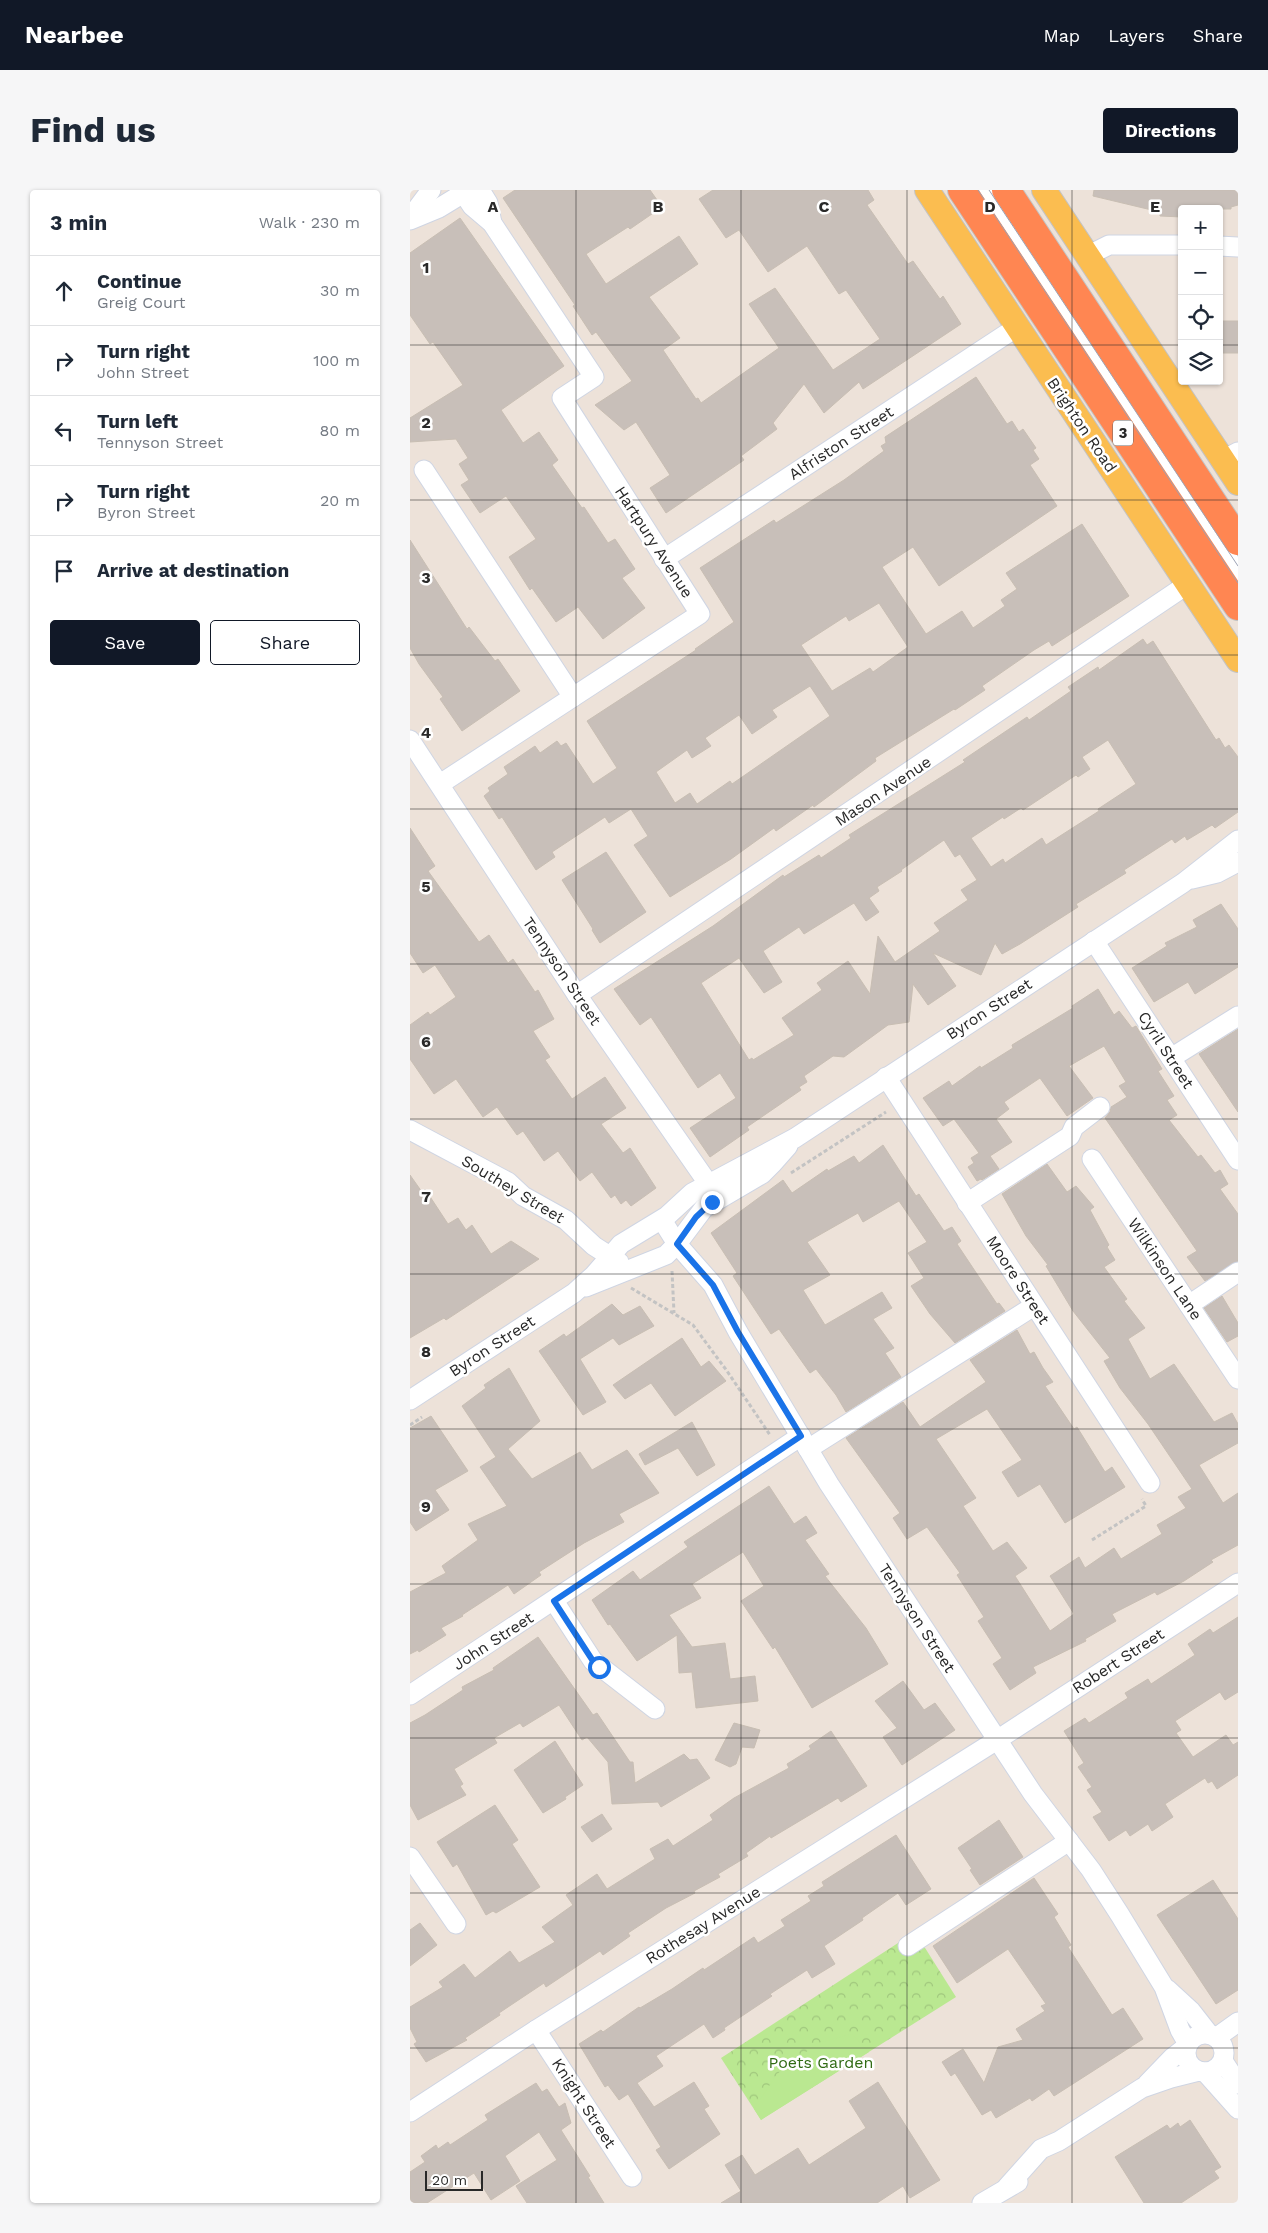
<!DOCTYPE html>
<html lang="en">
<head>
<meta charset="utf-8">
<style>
	:root { --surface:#fff; --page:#f6f6f7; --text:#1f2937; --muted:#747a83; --line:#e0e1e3; --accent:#111827 }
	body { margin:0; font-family:"Work Sans",sans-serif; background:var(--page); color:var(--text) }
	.controls { position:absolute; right:15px; top:15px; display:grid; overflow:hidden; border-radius:5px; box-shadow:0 1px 4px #0004 }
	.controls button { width:45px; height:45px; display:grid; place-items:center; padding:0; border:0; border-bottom:1px solid var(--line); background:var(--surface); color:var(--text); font:25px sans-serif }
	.scale { position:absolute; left:15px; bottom:12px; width:58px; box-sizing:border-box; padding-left:5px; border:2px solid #292929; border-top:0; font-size:14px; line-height:18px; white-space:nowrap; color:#292929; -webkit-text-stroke:4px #fff; paint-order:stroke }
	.stop { position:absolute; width:15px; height:15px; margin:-11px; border:4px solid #1a73e8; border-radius:50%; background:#fff }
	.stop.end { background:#1a73e8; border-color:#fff; box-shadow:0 1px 5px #0008 }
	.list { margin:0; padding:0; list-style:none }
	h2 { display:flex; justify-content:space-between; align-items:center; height:65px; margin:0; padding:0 20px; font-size:21px }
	h2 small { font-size:16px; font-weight:400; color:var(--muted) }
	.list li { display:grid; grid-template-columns:32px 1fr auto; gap:15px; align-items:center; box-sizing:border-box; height:70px; padding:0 20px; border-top:1px solid var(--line) }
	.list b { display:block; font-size:19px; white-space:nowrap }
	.list p { margin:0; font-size:16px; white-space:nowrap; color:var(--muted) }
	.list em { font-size:16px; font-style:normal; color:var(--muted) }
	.actions { display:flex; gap:10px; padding:15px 20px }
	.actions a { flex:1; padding:11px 0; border:1px solid var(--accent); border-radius:5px; text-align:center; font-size:18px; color:var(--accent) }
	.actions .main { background:var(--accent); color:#fff }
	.icon { flex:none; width:28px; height:28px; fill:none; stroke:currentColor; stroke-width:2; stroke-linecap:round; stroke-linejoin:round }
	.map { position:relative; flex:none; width:828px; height:2013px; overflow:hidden; border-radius:5px }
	header { display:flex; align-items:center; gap:30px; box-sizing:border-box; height:70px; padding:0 25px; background:var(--accent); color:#fff }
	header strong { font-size:24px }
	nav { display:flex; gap:28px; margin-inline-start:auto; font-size:18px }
	.intro { display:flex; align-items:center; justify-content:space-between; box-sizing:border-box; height:120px; padding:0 30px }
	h1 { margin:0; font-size:35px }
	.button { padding:12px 22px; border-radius:5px; background:var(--accent); color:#fff; font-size:18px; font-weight:700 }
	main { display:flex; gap:30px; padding:0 30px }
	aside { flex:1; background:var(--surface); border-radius:5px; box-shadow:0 1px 4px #0004 }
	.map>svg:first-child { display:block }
</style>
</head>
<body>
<header>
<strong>Nearbee</strong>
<nav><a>Map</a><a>Layers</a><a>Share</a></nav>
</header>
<div class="intro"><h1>Find us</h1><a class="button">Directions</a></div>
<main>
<aside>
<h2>3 min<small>Walk · 230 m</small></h2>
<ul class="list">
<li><svg class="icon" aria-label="ahead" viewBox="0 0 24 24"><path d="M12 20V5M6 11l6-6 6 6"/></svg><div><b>Continue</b><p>Greig Court</p></div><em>30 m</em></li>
<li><svg class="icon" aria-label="right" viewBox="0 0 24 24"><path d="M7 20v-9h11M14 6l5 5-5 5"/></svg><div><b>Turn right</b><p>John Street</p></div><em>100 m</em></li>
<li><svg class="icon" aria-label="left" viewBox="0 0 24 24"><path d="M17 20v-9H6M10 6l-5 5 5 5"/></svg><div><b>Turn left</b><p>Tennyson Street</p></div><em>80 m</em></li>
<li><svg class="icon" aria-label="right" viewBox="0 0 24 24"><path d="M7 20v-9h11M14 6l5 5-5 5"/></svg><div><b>Turn right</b><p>Byron Street</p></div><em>20 m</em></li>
<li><svg class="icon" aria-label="arrive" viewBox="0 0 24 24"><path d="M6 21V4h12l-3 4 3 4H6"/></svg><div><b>Arrive at destination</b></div></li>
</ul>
<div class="actions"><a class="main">Save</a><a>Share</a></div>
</aside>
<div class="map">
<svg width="828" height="2013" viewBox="0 0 828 2013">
	<defs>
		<pattern id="forest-crowns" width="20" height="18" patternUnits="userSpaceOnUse" patternTransform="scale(1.25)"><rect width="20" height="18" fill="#bae891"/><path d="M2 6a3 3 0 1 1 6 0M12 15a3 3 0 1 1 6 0" fill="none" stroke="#a0c77d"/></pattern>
	</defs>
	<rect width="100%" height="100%" fill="#ede2d9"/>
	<polygon fill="url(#forest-crowns)" points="505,1742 546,1807 351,1930 311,1868"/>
	<polygon fill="#bae891" points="442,1844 459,1862 351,1930 344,1919 367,1884 408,1853"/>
	<g fill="#c8bfb9" stroke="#c8beb3" fill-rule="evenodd">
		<polygon points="105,0 240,0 252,17 220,39 218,37 176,64 196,94 269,46 288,74 239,107 270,148 253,160 286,209 288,208 291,213 369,158 339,114 365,98 423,180 470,149 436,100 429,104 397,56 358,82 329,40 316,48 289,9 303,0 458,0 464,10 457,15 498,74 503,71 530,109 533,106 551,134 453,199 449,192 414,223 394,194 363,233 367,239 331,266 334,270 256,323 240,298 260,285 226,232 214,240 185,215 222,191 186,142 182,145 163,116 165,115 93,8"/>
		<polygon points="684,0 828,0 828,15 821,17 821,19 772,19 772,27 750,26 750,22 683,6"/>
		<polygon points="50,28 154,176 91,220 113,253 129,242 148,270 142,275 172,318 174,317 198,353 205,349 225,379 212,388 235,418 193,449 168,417 146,432 122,398 120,400 99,367 126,349 96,306 70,323 51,295 59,290 49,274 58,268 46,249 0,252 0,228 53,195 23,152 20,154 0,125 0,63"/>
		<rect x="809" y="131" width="19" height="32"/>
		<path d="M566 187 597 234 602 231 609 242 613 239 626 258 623 260 629 269 620 275 647 316 529 396 503 357 472 377 516 444 552 421 563 438 595 416 591 410 607 399 596 383 672 334 719 406 642 456 639 451 624 460 572 496 575 500 545 520 544 519 465 568 466 571 404 617 403 615 366 641 364 638 321 669 260 707 224 655 238 646 221 619 199 633 195 627 142 662 145 667 126 680 92 627 89 629 74 606 80 601 78 598 98 584 94 577 125 556 130 563 147 551 151 556 156 553 183 594 207 578 177 531 286 460 285 459 324 432 290 378 364 330 366 333 434 290 474 261 471 256 476 253 475 247ZM469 413 498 457 463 482 460 478 422 501 391 455 436 426 439 431ZM400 496 420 526 322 594 320 591 287 614 280 603 265 613 246 582 277 560 282 568 301 556 295 548 329 525 342 544 367 527 362 520Z"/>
		<polygon points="0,350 57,439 59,437 85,471 88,469 110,501 52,541 30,509 33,507 9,474 0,458"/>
		<path d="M733 449 737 455 743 451 806 550 809 548 815 558 819 555 828 567V622L805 638 802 635 777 650 775 646 765 653 762 649 714 680 716 683 666 714 668 717 610 754 592 764 585 753 571 785 523 763 546 796 518 815 503 794 499 832 478 835 434 867 423 866 394 886 397 892 389 897 391 900 337 937 339 940 300 967 280 938 326 908 310 883 288 898 241 827 230 835 204 799 303 736 373 685 374 687 409 665 411 668 441 648 439 645 555 572 553 570 617 527 619 530 661 501 658 497 688 477 689 480ZM698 550 726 594 688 619 689 621 636 655 632 648 595 673 593 669 581 677 561 648 593 627 594 629 611 618 613 620 666 585 668 587 680 579 672 567ZM534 650 545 667 550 664 567 690 551 700 558 710 524 733 530 741 485 772 468 746 460 804 438 771 407 793 412 800 372 828 384 845 343 870 342 868 339 870 291 793 329 768 354 803 372 792 353 761 389 737 394 744 444 713 456 731 469 722 459 708 469 701 467 697 492 681 491 680Z"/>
		<polygon points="0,638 25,676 18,681 69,752 79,745 98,773 103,769 125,802 128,800 144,829 123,841 140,867 135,870 162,909 195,887 216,918 191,934 213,963 220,958 246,998 221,1016 216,1010 211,1014 205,1005 201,1008 182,982 170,991 148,961 134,971 113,941 107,945 87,917 73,927 46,889 24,904 0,869 0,835 18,822 20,825 46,807 25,775 13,783 0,763"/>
		<polygon points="196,662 236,722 190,753 182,740 183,739 152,690"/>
		<polygon points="811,714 828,739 828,777 785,804 778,792 744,812 722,778 757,756 755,753 787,737 783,730"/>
		<polygon points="688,799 704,825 709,821 722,838 726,836 752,879 748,881 764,906 757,910 767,925 759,930 788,967 791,965 805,983 810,980 818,994 810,999 828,1024 828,1071 795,1091 777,1067 787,1061 695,928 700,922 701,917 717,907 709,896 716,892 694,856 659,876 683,908 657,926 630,888 594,912 599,919 586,929 602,952 580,966 589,979 572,990 571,989 567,991 558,977 564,973 561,968 569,963 544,929 533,936 513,908 539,891 542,896 570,876 571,878 603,858 602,855 663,818 662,816"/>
		<polygon points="828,839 828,922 789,864"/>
		<polygon points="473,955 506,1006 509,1004 534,1041 542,1037 551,1051 547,1054 587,1114 589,1113 595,1121 545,1153 520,1124 501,1096 514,1088 498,1063 517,1052 489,1011 453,1032 448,1023 397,1052 420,1085 393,1100 415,1135 472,1102 482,1118 463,1129 484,1158 475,1163 491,1187 436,1222 426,1205 406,1179 400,1183 369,1139 361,1144 323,1086 327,1083 301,1043 373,990 382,1003 417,979 418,981 444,966 449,973"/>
		<polygon points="637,974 657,1002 666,996 684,1017 680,1020 699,1055 697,1057 705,1070 694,1077 717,1109 714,1111 735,1138 718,1149 740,1189 764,1174 804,1232 822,1223 828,1234 828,1253 789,1275 813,1313 828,1303 828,1355 801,1370 803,1372 774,1391 747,1405 745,1402 702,1424 706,1431 675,1449 676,1451 623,1477 626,1483 600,1500 583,1474 592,1468 568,1431 574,1427 547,1385 550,1383 517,1337 497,1349 483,1328 490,1323 436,1248 493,1212 510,1237 576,1192 560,1170 607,1140 620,1164 624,1162 633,1178 643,1192 635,1196 664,1239 667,1237 695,1282 702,1277 715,1297 655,1333 630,1294 608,1307 592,1282 612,1270 577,1219 526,1249 566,1308 553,1316 583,1361 597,1352 617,1378 605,1386 640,1441 664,1424 640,1386 669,1367 675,1378 704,1358 711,1369 752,1344 747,1335 776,1318 768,1307 782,1299 738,1234 710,1198 694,1171 700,1168 663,1121 636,1076 638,1075 616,1046 592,1004"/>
		<polygon points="0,985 12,1002 15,999 38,1034 48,1028 56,1040 62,1035 81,1064 101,1051 129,1069 36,1130 34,1128 0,1148"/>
		<polygon points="812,1106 828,1133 828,1146 817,1152 794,1118"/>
		<polygon points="202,1114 213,1125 230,1116 244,1136 209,1155 203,1148 170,1169 196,1212 173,1225 129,1161 154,1144 156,1147"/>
		<polygon points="272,1148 291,1177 299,1171 316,1191 265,1226 241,1193 215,1209 203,1195"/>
		<polygon points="99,1178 130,1231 98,1259 122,1289 170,1262 182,1280 217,1260 249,1303 209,1324 214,1332 174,1353 129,1382 131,1385 104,1404 98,1395 52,1425 53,1426 31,1438 36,1445 9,1462 8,1460 0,1464 0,1402 36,1383 32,1376 68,1350 58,1334 97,1316 70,1277 86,1267 52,1216 76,1198 74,1195"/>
		<polygon points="21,1226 58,1281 25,1300 39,1320 6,1341 0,1332 0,1238"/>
		<polygon points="282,1232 305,1275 287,1286 268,1258 235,1275 229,1264"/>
		<polygon points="359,1296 384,1334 396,1326 407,1343 395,1350 419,1384 415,1386 456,1438 478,1474 402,1518 365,1457 363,1459 331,1411 354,1396 333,1362 282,1394 291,1408 259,1425 282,1457 315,1453 320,1489 345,1486 348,1511 286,1518 282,1482 269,1483 267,1445 227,1471 200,1434 198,1435 182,1410 223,1381 230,1390 278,1357 274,1352"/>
		<polygon points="828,1427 828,1502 815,1510 810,1502 765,1531 771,1540 766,1543 783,1567 816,1545 823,1555 828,1552 828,1585 807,1599 802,1591 798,1593 795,1588 755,1614 763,1627 742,1641 738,1634 720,1646 716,1640 699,1651 683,1627 692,1622 677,1600 682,1597 668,1577 674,1573 654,1541 675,1528 679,1533 718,1508 715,1503 738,1489 741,1494 785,1465 778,1454 800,1439 803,1443"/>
		<polygon points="128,1447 183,1525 187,1523 220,1572 223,1572 225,1593 274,1564 280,1570 287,1569 300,1588 251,1617 248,1612 202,1614 198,1572 177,1547 172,1550 149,1515 113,1537 110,1533 84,1548 87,1553 44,1579 53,1594 50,1596 56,1605 8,1630 0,1615 0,1533 15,1525 53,1500 52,1497 84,1480 83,1478"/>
		<polygon points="493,1491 514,1520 525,1513 545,1540 492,1575 473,1547 487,1538 465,1511"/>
		<polygon points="324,1533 350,1540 344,1558 332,1557 326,1574 320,1577 305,1570"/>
		<polygon points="421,1541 457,1596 431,1612 428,1608 361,1648 360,1646 336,1663 338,1666 308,1684 310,1687 284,1701 285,1703 256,1718 218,1743 220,1746 193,1765 190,1761 136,1797 134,1793 89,1823 90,1825 55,1848 57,1850 16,1872 4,1854 7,1852 0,1838 0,1817 33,1797 29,1792 54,1774 65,1788 100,1761 109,1773 145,1752 132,1737 163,1715 156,1705 187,1684 197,1699 245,1669 240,1659 258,1649 263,1656 303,1630 300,1625 324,1608 379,1578 377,1574 401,1559 399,1556"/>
		<polygon points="145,1551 173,1595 155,1607 156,1609 133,1623 104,1580"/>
		<polygon points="85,1615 108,1650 102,1654 130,1697 86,1723 83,1721 76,1725 47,1674 43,1677 27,1652"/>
		<polygon points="192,1624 202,1639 182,1652 171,1637"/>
		<polygon points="589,1630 613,1667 570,1695 560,1680 562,1679 548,1658"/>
		<polygon points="486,1645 521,1699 496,1715 488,1703 452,1728 453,1730 414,1756 425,1774 402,1788 397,1780 360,1804 362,1806 314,1838 315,1840 303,1848 294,1834 246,1866 253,1876 227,1893 244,1917 284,1892 299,1916 294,1919 310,1944 259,1979 246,1960 251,1957 218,1904 209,1910 198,1895 195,1897 169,1854 191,1840 193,1842 229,1817 230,1818 262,1799 293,1778 294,1780 344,1747 348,1753 375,1736 371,1730 401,1711 398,1706 414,1696 412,1692"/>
		<polygon points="624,1688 648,1724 644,1727 661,1755 658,1757 702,1825 713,1818 733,1849 644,1906 639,1899 622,1911 620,1908 586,1928 581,1920 572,1925 545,1883 541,1886 532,1872 553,1859 574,1893 588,1857 613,1850 606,1839 635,1821 631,1816 636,1814 598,1759 547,1793 523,1756"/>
		<polygon points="803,1690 828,1729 828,1800 806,1814 747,1725"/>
		<polygon points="10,1733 27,1755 0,1776 0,1740"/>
		<polygon points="468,1892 530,1990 500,2008 493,1996 467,2013 311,2013 331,2001 315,1975 332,1965 345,1985 388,1958 399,1975 456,1938 439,1911"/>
		<polygon points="126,1893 132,1902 137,1899 149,1917 155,1913 161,1933 151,1940 180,1986 178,1987 194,2013 117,2013 106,1996 147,1970 129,1942 95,1966 110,1991 81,2010 64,1983 17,2013 0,2013 0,1982 15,1972 11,1966 26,1955 28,1959 38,1952 40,1955 78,1930 75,1925"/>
		<polygon points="780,1930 811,1977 804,1981 809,1988 771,2013 734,2013 705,1967 757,1935 760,1939 768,1933 770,1937"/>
	</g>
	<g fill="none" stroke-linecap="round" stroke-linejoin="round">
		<defs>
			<g id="minor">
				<polyline points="70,0 78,13 82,33"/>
				<polyline points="574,0 828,384"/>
				<polyline points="0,28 21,0"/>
				<polyline points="0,30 29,18 52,4"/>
				<polyline points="809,56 828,57"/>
				<polyline points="677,66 699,55 772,55"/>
				<polyline points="813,270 828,262"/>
				<polyline points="14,280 163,507"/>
				<polyline points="254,369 607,137"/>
				<polyline points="0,550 167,805 309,1009"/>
				<polyline points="30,594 290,424 152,208 184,187 82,33 62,16 54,4"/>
				<polyline points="782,689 807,683 828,672"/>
				<polyline points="684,751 828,970"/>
				<polyline points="167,805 778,394"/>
				<polyline points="761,868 828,826"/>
				<polyline points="476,887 740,1293"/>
				<polyline points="0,940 98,992 113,1006 156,1030 184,1056 209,1072"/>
				<polyline points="682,969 828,1189"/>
				<polyline points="557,1013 660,946 664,937 690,917"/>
				<polyline points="252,1030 267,1054 303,1095 328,1142 419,1294 623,1604 681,1680 710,1725 754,1797 770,1840 778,1854"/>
				<polyline points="176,1097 256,1065 267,1054 294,1018 352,984 363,973 378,956"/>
				<polyline points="779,1115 828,1082"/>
				<polyline points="0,1210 164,1103 184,1085 211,1054 257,1026 282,1003 385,948 773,693 828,650"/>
				<polyline points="398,1259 624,1116"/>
				<polyline points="144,1411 183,1471 245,1519"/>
				<polyline points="0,1505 391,1246"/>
				<polyline points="0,1667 46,1734"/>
				<polyline points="498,1756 659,1651"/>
				<polyline points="757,1799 781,1821 799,1844"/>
				<polyline points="126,1840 222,1987"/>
				<circle cx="795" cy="1863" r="19"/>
				<polyline points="807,1847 828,1832"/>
				<polyline points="813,1871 828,1894"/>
				<polyline points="795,1882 828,1919"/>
				<polyline points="737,1894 762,1868 776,1857"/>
				<polyline points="0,1922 126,1840 587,1550 828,1393"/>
				<polyline points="597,1997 631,1959 649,1951 732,1898 761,1888 789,1881"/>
				<polyline points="572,2013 608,1992"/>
			</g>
			<g id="major">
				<polyline points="517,0 828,470"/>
				<polyline points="634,0 828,293"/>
			</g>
			<g id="highway">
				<polyline points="552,0 828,416"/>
				<polyline points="596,0 828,351"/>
			</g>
		</defs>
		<use href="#minor" stroke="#cfd5e3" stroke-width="21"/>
		<use href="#major" stroke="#c3c3c3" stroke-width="26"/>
		<use href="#highway" stroke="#c3c3c3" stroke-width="30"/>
		<g stroke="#c3c3c3" stroke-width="3" stroke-dasharray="4 2.5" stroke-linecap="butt">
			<polyline points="381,983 476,922"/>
			<polyline points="262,1081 264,1123"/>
			<polyline points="221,1098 283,1135 317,1181 360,1245"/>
			<polyline points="0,1235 12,1227"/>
			<polyline points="682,1350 736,1316 732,1309"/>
		</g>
		<use href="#minor" stroke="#fff" stroke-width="19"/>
		<use href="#major" stroke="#fbbd50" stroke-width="24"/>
		<use href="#highway" stroke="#ff8652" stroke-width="28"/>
		<g stroke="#9ca3b5" stroke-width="1">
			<polyline points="568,0 828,393"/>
			<polyline points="579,0 828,376"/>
		</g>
	</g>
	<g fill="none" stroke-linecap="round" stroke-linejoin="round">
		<polyline stroke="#1a73e8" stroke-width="6" points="189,1477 183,1471 144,1411 391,1246 328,1142 303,1095 267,1054 286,1027 302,1012"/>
	</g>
	<path fill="none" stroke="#292929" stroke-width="1" stroke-opacity="0.55" d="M166 0V2013M331 0V2013M497 0V2013M662 0V2013M0 155H772M809 155H828M0 310H828M0 465H828M0 619H828M0 774H828M0 929H828M0 1084H828M0 1239H828M0 1394H828M0 1548H828M0 1703H828M0 1858H828"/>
	<g text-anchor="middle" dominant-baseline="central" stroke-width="5" stroke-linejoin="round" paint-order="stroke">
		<rect fill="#fff" stroke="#696969" stroke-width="1" x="703" y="230.5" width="20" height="25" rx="4"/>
		<g font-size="15" font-weight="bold" fill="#292929">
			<text x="713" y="243">3</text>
		</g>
		<g font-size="16" fill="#292929" stroke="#fff">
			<text transform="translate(672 235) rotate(56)">Brighton Road</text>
			<text transform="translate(431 253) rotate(-33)">Alfriston Street</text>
			<text transform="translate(244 352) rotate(57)">Hartpury Avenue</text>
			<text transform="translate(473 601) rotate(-34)">Mason Avenue</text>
			<text transform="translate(152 781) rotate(56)">Tennyson Street</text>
			<text transform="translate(579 819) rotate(-33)">Byron Street</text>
			<text transform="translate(756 860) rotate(57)">Cyril Street</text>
			<text transform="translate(103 999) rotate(31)">Southey Street</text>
			<text transform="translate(755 1079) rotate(56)">Wilkinson Lane</text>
			<text transform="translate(608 1090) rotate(57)">Moore Street</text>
			<text transform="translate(82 1156) rotate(-33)">Byron Street</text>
			<text transform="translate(507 1428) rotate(57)">Tennyson Street</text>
			<text transform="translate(83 1451) rotate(-33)">John Street</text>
			<text transform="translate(708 1471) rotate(-33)">Robert Street</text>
			<text transform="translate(293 1735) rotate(-32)">Rothesay Avenue</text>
			<text transform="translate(174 1913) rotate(57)">Knight Street</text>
		</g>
		<g font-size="16" fill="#316b14" stroke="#fff">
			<text x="411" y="1872">Poets Garden</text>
		</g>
	</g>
	<g font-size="16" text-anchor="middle" font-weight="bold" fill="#292929" stroke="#fff" stroke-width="5" stroke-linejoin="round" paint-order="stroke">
		<text x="83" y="22">A</text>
		<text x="248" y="22">B</text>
		<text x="414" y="22">C</text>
		<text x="580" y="22">D</text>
		<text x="745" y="22">E</text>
		<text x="16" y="83">1</text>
		<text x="16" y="238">2</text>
		<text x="16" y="393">3</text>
		<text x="16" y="548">4</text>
		<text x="16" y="702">5</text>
		<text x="16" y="857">6</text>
		<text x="16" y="1012">7</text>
		<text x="16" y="1167">8</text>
		<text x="16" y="1322">9</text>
	</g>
</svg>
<div class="controls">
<button>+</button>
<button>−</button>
<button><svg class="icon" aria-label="locate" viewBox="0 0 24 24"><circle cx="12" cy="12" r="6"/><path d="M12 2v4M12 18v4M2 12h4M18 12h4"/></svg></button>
<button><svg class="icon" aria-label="layers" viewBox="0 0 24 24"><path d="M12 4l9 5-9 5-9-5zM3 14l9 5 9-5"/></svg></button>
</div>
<div class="scale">20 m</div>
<div class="stop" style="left:189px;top:1477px"></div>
<div class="stop end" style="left:302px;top:1012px"></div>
</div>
</main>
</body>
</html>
